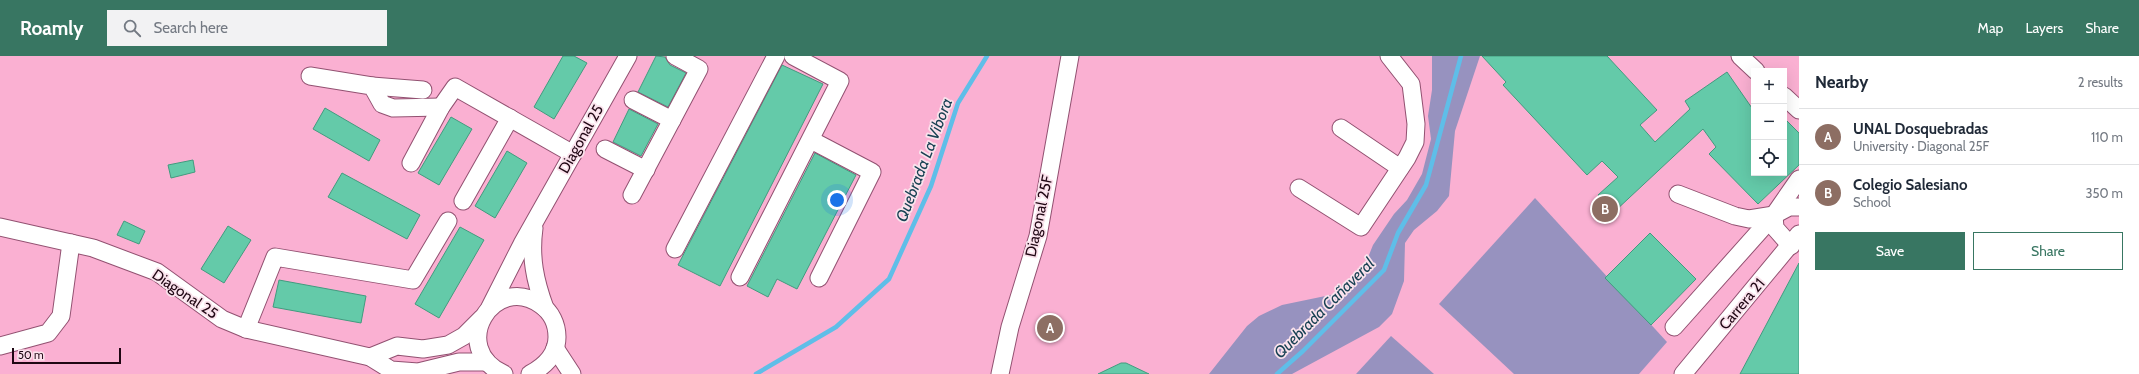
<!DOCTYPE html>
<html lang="en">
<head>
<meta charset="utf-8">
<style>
	:root { --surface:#fff; --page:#f2f2f3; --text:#1f2937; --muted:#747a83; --line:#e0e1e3; --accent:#387662 }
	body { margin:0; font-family:Cabin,sans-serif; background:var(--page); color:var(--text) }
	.controls { position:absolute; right:12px; top:12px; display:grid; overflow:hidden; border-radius:0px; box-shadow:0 4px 16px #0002 }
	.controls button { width:36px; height:36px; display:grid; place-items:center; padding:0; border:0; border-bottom:1px solid var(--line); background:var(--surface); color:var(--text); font:20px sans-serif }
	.scale { position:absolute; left:12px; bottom:10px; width:109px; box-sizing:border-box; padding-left:4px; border:2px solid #1f0613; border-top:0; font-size:11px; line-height:14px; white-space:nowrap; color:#1f0613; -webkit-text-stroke:3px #fae2ec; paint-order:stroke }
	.you { position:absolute; left:837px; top:144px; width:14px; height:14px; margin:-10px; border:3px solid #fff; border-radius:50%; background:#1a73e8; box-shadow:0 0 0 6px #1a73e833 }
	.badge { display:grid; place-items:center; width:26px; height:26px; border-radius:50%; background:var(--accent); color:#fff; font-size:13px; font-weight:700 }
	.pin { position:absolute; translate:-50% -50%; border:2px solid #fff; box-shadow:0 1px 4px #0006 }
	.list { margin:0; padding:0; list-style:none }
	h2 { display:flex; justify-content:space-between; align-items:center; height:52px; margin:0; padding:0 16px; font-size:17px }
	h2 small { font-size:13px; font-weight:400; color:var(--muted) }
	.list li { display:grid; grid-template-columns:26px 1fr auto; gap:12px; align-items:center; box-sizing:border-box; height:56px; padding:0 16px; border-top:1px solid var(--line) }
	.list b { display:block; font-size:15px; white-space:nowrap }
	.list p { margin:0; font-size:13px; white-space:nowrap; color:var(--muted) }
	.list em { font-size:13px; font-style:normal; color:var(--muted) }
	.actions { display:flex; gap:8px; padding:12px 16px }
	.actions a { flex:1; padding:9px 0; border:1px solid var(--accent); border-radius:0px; text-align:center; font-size:14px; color:var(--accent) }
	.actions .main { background:var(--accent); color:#fff }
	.icon { flex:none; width:22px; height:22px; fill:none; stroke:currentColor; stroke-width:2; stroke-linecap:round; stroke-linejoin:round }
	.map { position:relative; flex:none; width:1799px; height:318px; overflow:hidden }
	header { display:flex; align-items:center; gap:24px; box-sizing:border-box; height:56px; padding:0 20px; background:var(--accent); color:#fff }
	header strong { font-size:19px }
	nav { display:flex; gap:22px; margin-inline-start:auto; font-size:14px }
	.search { width:280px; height:36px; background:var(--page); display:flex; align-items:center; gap:10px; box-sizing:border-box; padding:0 14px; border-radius:0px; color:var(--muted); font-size:15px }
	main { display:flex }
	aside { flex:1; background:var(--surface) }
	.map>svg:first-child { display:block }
</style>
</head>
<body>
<header>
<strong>Roamly</strong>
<div class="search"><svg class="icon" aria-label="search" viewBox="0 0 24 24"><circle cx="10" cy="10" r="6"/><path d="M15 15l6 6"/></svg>Search here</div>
<nav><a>Map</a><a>Layers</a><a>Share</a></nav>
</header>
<main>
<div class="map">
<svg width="1799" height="318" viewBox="0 0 1799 318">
	<rect width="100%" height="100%" fill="#fab0d2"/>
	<g fill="#9792bf">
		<polygon points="1432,0 1480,0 1455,75 1449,140 1437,155 1414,174 1405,187 1404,225 1392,258 1379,271 1292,318 1209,318 1247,270 1259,260 1282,249 1335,238 1363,214 1373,189 1394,158 1407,144 1422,118 1431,83 1428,60 1432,34"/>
		<polygon points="1535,142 1667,286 1639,318 1514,318 1439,248"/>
		<polygon points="1391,280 1434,318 1356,318"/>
	</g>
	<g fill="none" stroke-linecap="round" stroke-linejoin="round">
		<g stroke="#5fbee8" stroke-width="4.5">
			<polyline points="756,318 836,271 889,223 931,130 958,47 987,0"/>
			<polyline points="1277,318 1303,295 1384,214 1398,177 1426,129 1461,0"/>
		</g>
	</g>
	<g fill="#64caa9" stroke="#429b7f">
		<polygon points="563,0 574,0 587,7 554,63 534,51"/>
		<polygon points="656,0 665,1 670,9 686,17 668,51 638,36"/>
		<polygon points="1482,0 1607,0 1657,54 1640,69 1655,86 1690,53 1685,45 1727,16 1754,55 1754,117 1784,117 1784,62 1799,77 1799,109 1758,148 1709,98 1716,91 1703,73 1614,156 1598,139 1618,121 1602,105 1587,119 1503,29 1506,26"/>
		<polygon points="782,9 823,28 720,230 678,209"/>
		<polygon points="325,52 380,84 369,105 313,73"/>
		<polygon points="629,53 658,68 641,100 613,86"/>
		<polygon points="451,61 472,73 439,129 418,117"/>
		<polygon points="507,95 527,107 495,162 475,150"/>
		<polygon points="815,97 856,119 797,233 777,223 768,241 747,230"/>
		<polygon points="193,104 195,116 171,122 168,109"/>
		<polygon points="342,117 420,159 407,183 328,141"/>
		<polygon points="124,165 145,175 139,188 117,179"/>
		<polygon points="228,170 251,184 224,227 201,213"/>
		<polygon points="460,171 484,184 439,262 415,248"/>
		<polygon points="1650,177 1696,223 1651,269 1605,222"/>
		<polygon points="1799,207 1799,318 1740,318"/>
		<polygon points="279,224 366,240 361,267 273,251"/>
		<polygon points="1121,307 1126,307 1149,318 1098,318"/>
	</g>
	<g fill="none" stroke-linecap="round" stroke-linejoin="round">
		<defs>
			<g id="minor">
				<polyline points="1740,0 1756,15"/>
				<polyline points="310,20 372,30 382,48 393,52 441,51"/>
				<polyline points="372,30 423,34"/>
				<polyline points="1784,40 1799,54"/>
				<polyline points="633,44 672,64"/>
				<polyline points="1341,72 1400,112"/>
				<polyline points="811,84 872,116 819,222"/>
				<polyline points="605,93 646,114"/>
				<polyline points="411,107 441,51 455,31 573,98"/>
				<polyline points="1299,132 1361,171 1407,102 1415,86 1416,68 1411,28 1389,0"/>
				<polyline points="1678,138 1735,160 1749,163 1774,159 1775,172 1791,190"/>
				<polyline points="632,139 699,13 675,0"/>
				<polyline points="463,145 510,62"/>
				<polyline points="1774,159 1789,151 1799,151"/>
				<polyline points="0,171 93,192 157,216 222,263 246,273 370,301 391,314 418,316 459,306 487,306"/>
				<path d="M534 172C530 201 535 225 545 252"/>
				<polyline points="675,193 776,0"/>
				<polyline points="740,221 840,25 793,0"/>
				<polyline points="490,251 522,188 628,0"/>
				<polyline points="1674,271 1774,159 1799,123"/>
				<polyline points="246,273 275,201 413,224 448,165"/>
				<polyline points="0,290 48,277 61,260 71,187"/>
				<polyline points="555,292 572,318"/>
				<polyline points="370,301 397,290 423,293 448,289 464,280 482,262"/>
				<path d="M504 318C447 292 494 215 541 249 551 256 557 268 557 281 557 299 545 310 530 318"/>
				<polyline points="1000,318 1010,271 1038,180 1070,0"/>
				<polyline points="1683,318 1799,178"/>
			</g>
		</defs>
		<use href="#minor" stroke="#925171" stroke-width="19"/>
		<use href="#minor" stroke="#fff" stroke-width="17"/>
	</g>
	<g text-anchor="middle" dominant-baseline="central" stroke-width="3.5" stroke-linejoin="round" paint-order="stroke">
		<g font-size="15" fill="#1f0613" stroke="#fae2ec">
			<text transform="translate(581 83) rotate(-61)">Diagonal 25</text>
			<text transform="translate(1039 160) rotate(-78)">Diagonal 25F</text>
			<text transform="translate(185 238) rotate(34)">Diagonal 25</text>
			<text transform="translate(1742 248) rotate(-50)">Carrera 21</text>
		</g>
		<g font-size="16" font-style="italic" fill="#184153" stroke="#fae2ec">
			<text transform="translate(924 104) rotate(-69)">Quebrada La Vibora</text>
			<text transform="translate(1324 252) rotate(-45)">Quebrada Cañaveral</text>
		</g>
	</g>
</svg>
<div class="controls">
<button>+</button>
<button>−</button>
<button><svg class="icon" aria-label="locate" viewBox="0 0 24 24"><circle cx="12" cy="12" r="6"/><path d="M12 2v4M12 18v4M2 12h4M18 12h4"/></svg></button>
</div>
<div class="scale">50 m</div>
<div class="you"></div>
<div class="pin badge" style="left:1050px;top:272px;background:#8d6e63">A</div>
<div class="pin badge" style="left:1605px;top:153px;background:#8d6e63">B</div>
</div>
<aside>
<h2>Nearby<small>2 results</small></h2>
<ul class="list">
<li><span class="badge" style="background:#8d6e63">A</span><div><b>UNAL Dosquebradas</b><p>University · Diagonal 25F</p></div><em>110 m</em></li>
<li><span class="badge" style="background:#8d6e63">B</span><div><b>Colegio Salesiano</b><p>School</p></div><em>350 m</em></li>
</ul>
<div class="actions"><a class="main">Save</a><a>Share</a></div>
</aside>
</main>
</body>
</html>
